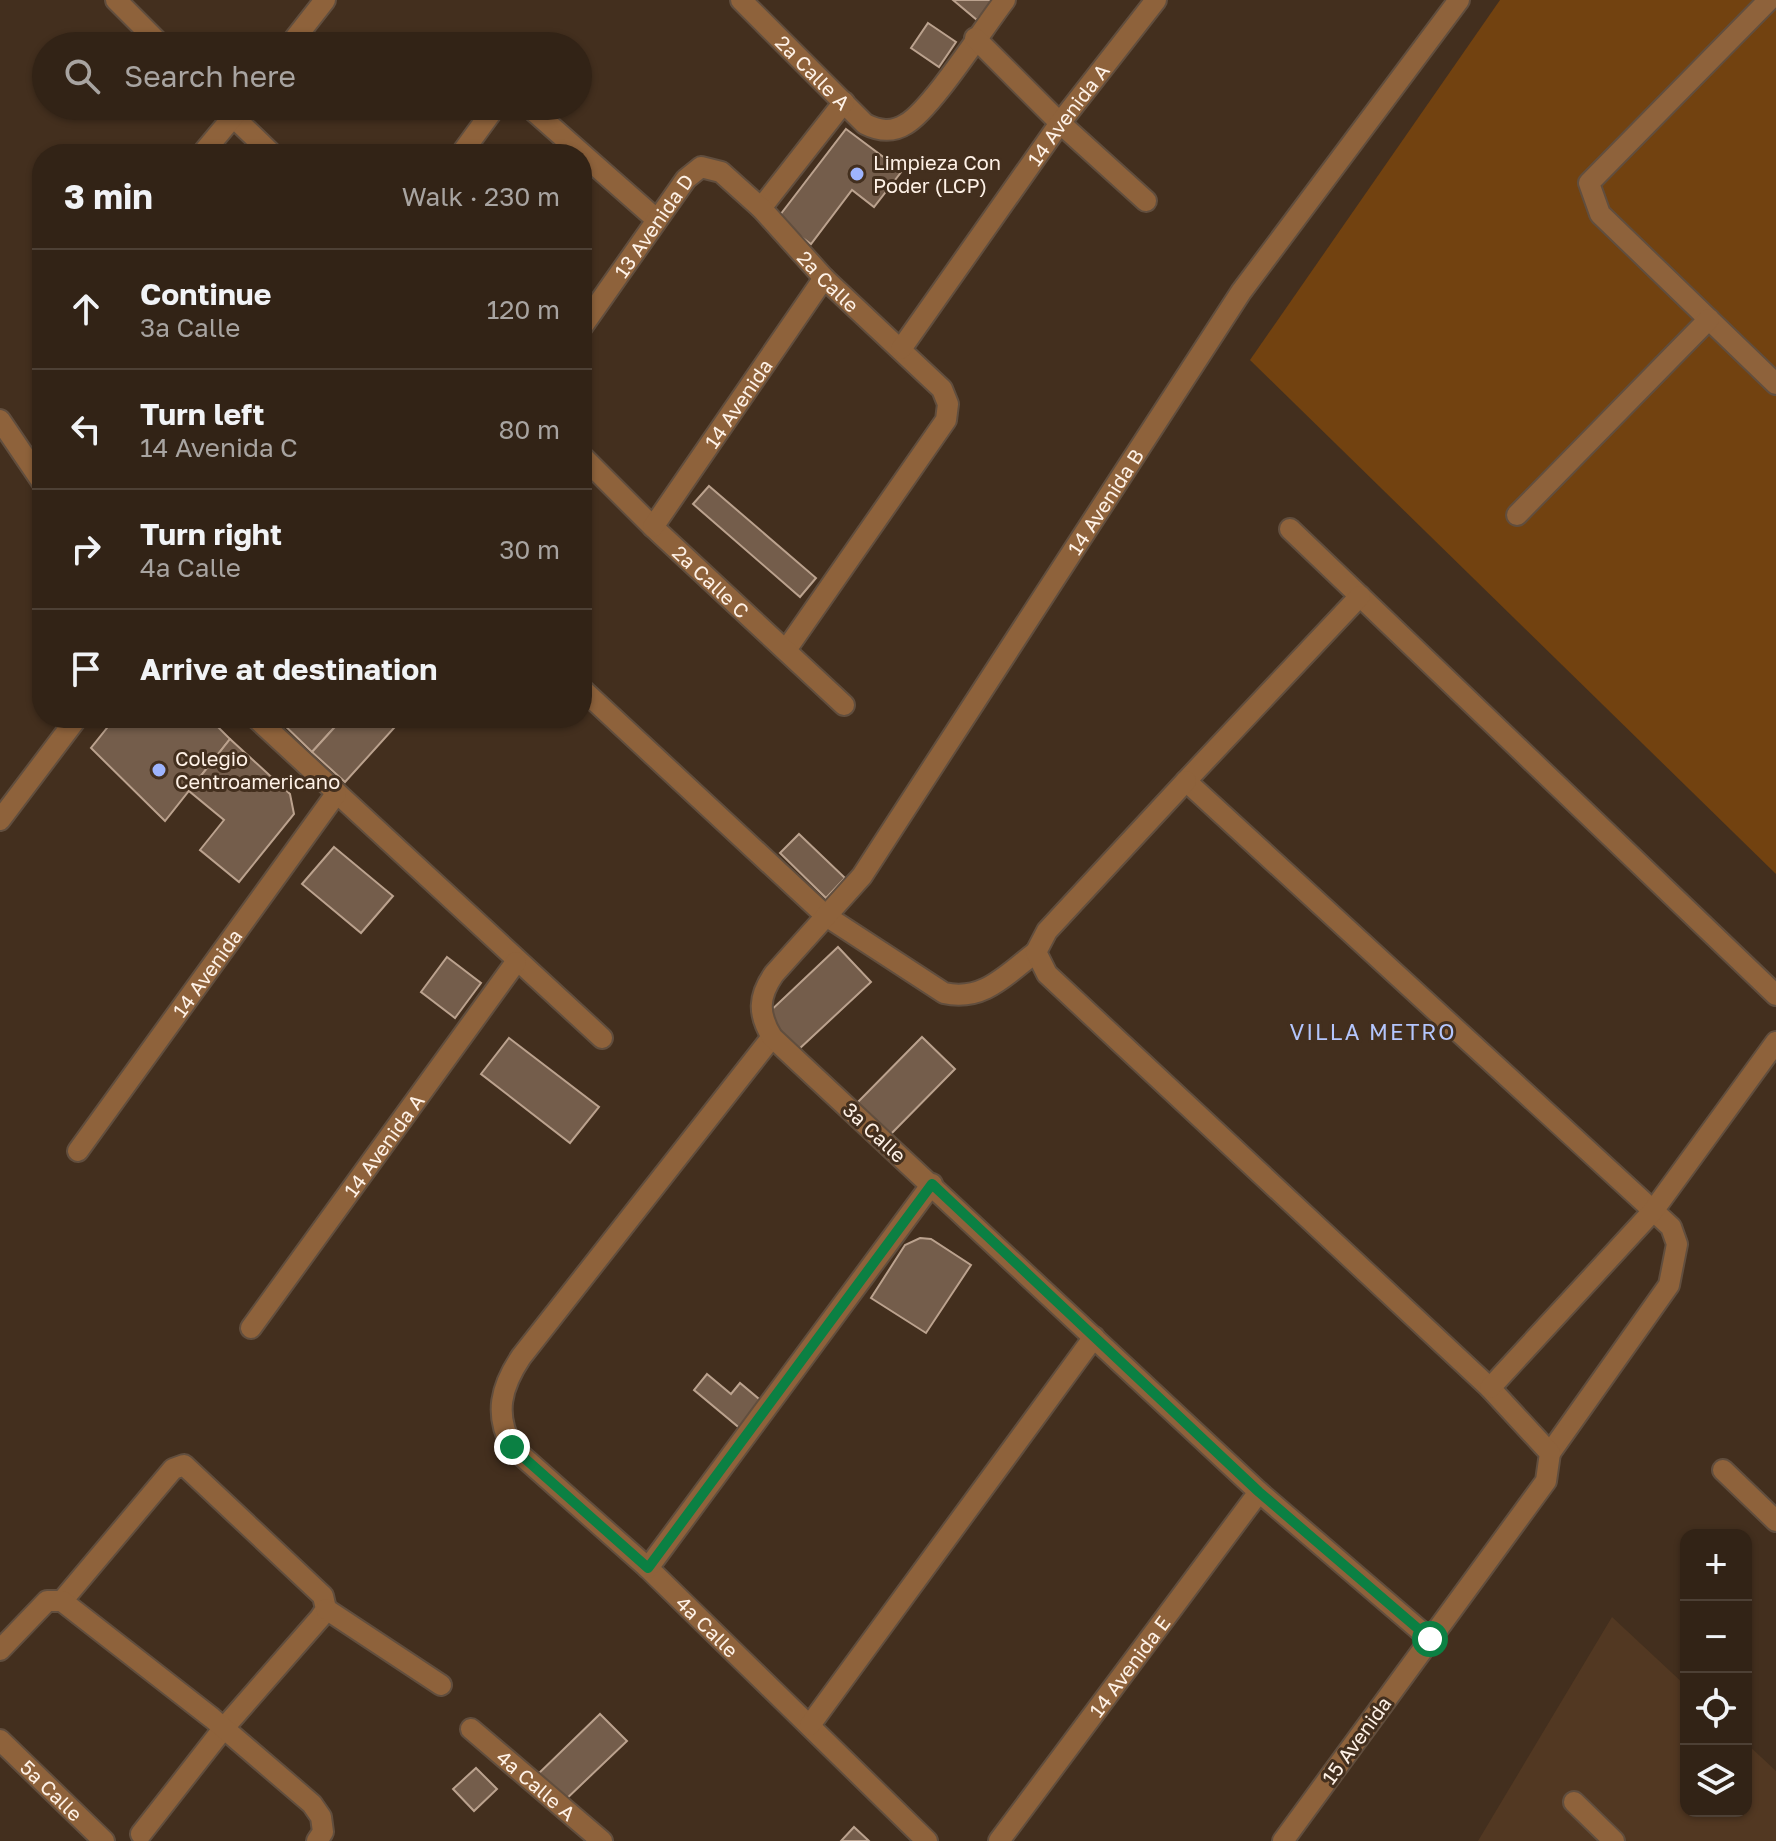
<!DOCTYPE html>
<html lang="en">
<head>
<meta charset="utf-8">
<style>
	:root { --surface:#322316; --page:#3d2f23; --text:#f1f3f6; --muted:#a8a4a1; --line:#4d4035 }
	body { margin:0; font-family:"Golos Text",sans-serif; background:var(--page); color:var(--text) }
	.controls { position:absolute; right:24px; bottom:24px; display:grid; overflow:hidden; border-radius:16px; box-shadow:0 2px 6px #0004 }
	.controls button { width:72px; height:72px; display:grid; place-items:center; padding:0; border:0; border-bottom:2px solid var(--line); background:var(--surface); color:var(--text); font:40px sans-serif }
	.stop { position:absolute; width:24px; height:24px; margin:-18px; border:6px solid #0b8043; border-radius:50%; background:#fff }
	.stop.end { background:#0b8043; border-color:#fff; box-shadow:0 2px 8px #0008 }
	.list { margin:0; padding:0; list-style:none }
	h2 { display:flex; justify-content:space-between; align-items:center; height:104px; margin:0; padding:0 32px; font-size:34px }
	h2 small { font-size:26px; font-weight:400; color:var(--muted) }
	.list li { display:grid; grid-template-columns:52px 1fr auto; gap:24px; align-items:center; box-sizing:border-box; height:120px; padding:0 32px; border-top:2px solid var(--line) }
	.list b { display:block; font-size:30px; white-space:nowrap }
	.list p { margin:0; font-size:26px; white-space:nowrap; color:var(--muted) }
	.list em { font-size:26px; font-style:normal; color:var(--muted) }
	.icon { flex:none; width:44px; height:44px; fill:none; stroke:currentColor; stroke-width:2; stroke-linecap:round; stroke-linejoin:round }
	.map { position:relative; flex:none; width:1776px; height:1841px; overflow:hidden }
	.search { position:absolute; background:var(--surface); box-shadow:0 2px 6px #0004; left:32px; top:32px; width:560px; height:88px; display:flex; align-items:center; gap:20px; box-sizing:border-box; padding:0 28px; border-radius:44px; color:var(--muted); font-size:30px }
	.panel { position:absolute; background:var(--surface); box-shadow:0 2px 6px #0004; left:32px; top:144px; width:560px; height:584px; border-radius:32px }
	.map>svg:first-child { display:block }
</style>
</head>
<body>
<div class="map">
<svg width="1776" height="1841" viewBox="0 0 1776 1841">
	<rect width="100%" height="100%" fill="#432f1e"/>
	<polygon fill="#523822" points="1612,1617 1686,1686 1686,1811 1746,1811 1746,1743 1776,1771 1776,1841 1478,1841"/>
	<polygon fill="#724210" points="1500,0 1776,0 1776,874 1250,360"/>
	<g fill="#745d4b" stroke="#bba28e" stroke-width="2">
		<polygon points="953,0 994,0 977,20"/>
		<polygon points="928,23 956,42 939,67 911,48"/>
		<polygon points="846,129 902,171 874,207 852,190 811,244 777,219"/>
		<polygon points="709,486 816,578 800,597 693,504"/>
		<polygon points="115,718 209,718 230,739 165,821 91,748"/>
		<polygon points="277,718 343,718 312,752"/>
		<polygon points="343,718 403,718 345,782 312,752"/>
		<polygon points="230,739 290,794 294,814 239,882 200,850 224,820 189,791"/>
		<polygon points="799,834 845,878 826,898 780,853"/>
		<polygon points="334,847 393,896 361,933 302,884"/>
		<polygon points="838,947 871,982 798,1050 766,1015"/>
		<polygon points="447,957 481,983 455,1018 421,992"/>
		<polygon points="922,1037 955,1069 886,1139 853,1107"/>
		<polygon points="509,1038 599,1107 570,1143 481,1074"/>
		<polygon points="920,1238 931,1239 971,1265 926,1333 871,1298 905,1245"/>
		<polygon points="707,1374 731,1394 740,1383 765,1404 742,1430 694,1390"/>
		<polygon points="600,1714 627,1741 562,1803 536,1776"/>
		<polygon points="476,1768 497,1789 474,1811 453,1789"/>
		<polygon points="854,1827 869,1841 841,1841"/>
	</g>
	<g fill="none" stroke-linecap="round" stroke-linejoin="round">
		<defs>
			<g id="minor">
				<polyline points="116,0 162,46"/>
				<path id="s1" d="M741 0 865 124C879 131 892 133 906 124 931 110 984 27 1005 0"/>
				<polyline points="1769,0 1589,183 1600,214 1776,384"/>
				<polyline points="975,38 1060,123 1146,201"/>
				<polyline points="289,46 325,0"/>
				<polyline points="222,106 272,154"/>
				<polyline points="528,106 656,219"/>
				<polyline points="202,154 242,106"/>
				<polyline points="461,154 496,106"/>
				<polyline points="761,208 844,102"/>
				<path id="s2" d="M582 327 686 179 701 167 721 172 761 208 824 278 942 389 948 404 946 420 786 650"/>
				<path id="s3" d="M901 349 1060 123 1156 0"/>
				<polyline points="0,420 42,482"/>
				<path id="s4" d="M582 456 653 527 844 705"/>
				<polyline points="1517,515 1709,319"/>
				<path id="s5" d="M653 527 824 278"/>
				<polyline points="1290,529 1776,995"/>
				<polyline points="1360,596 1186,781 1671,1227 1677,1244 1669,1285 1550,1453"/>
				<path d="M582 689 826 916 944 993C983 1002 1006 975 1036 952"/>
				<polyline points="256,718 602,1038"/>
				<polyline points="1186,781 1047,931 1036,952 1047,974 1490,1388 1550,1453 1546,1481 1283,1841"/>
				<polyline points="0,820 77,718"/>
				<path id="s6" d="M772 1037 521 1357C501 1387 494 1414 512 1447L648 1568 927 1841"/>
				<path id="s7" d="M78 1151 336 794"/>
				<path id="s8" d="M251 1328 516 962"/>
				<polyline points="1490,1388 1653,1211 1776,1042"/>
				<polyline points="1723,1470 1776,1521"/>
				<polyline points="648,1568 932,1184"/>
				<polyline points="62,1601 173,1469 184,1465 323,1596 326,1609 320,1618 223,1729 141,1834"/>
				<polyline points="326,1609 441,1685"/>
				<path id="s9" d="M1430 1639 1259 1492 772 1037C758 1014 758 997 774 974L862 876 1241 292 1459 0"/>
				<polyline points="0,1650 47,1601 62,1601 212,1718 312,1804 321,1817 323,1832 317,1841"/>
				<polyline points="810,1725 1094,1337"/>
				<path id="s10" d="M471 1729 602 1841"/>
				<path id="s11" d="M0 1740 104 1841"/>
				<polyline points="1574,1802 1614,1841"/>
				<path id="s12" d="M999 1841 1259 1492"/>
			</g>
		</defs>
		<use href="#minor" stroke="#614e3e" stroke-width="24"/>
		<use href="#minor" stroke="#8e623b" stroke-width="20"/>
	</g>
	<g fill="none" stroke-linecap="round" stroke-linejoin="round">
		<polyline stroke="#0b8043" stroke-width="10" points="512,1447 648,1568 932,1184 1259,1492 1430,1639"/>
	</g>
	<g fill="#9eb4fd" stroke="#432f1e" stroke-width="3">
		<circle cx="857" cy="174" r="8"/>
		<circle cx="159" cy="770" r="8"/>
	</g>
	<g text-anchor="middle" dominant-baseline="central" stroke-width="6" stroke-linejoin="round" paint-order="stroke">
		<g font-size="20" fill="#fef1e6" stroke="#432f1e">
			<text stroke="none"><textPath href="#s1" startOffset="102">2a Calle A</textPath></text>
			<text stroke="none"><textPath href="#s3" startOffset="288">14 Avenida A</textPath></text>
			<text stroke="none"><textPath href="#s2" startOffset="124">13 Avenida D</textPath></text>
			<text stroke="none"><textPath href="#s2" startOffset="374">2a Calle</textPath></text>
			<text stroke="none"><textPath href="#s5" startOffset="150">14 Avenida</textPath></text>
			<text stroke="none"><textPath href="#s9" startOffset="1538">14 Avenida B</textPath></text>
			<text stroke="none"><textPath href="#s4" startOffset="180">2a Calle C</textPath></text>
			<text stroke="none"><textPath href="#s7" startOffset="220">14 Avenida</textPath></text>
			<text transform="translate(875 1132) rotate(43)">3a Calle</text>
			<text stroke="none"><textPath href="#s8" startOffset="226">14 Avenida A</textPath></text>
			<text stroke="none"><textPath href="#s6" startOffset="768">4a Calle</textPath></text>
			<text stroke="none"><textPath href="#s12" startOffset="218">14 Avenida E</textPath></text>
			<text transform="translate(1356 1740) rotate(-54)">15 Avenida</text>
			<text stroke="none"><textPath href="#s10" startOffset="86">4a Calle A</textPath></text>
			<text stroke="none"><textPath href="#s11" startOffset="72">5a Calle</textPath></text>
		</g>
		<g font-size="20" fill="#fef1e6" stroke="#432f1e" text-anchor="start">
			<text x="873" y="162">Limpieza Con<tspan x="873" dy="23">Poder (LCP)</tspan></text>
			<text x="175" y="758">Colegio<tspan x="175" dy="23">Centroamericano</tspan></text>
		</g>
		<g font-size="22" letter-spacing="2" fill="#b4c6fd" stroke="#432f1e">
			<text x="1373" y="1031">VILLA METRO</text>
		</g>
	</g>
</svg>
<div class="controls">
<button>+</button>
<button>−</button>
<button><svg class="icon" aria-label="locate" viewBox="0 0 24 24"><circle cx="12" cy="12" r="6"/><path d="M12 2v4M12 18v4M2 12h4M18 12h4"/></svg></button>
<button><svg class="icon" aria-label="layers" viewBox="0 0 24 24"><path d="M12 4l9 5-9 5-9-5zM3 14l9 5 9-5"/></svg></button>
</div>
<div class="stop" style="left:1430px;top:1639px"></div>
<div class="stop end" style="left:512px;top:1447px"></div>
<div class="search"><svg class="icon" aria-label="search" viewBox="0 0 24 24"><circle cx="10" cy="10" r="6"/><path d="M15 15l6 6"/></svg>Search here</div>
<section class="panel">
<h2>3 min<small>Walk · 230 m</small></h2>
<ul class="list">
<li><svg class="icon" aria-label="ahead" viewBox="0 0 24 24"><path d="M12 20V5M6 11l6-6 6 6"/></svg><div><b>Continue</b><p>3a Calle</p></div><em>120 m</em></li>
<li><svg class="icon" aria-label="left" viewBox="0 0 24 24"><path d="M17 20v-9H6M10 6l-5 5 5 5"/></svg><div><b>Turn left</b><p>14 Avenida C</p></div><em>80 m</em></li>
<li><svg class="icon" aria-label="right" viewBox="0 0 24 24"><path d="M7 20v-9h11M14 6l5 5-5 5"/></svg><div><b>Turn right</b><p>4a Calle</p></div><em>30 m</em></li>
<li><svg class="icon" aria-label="arrive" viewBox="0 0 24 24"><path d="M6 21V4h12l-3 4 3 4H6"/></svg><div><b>Arrive at destination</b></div></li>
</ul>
</section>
</div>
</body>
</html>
